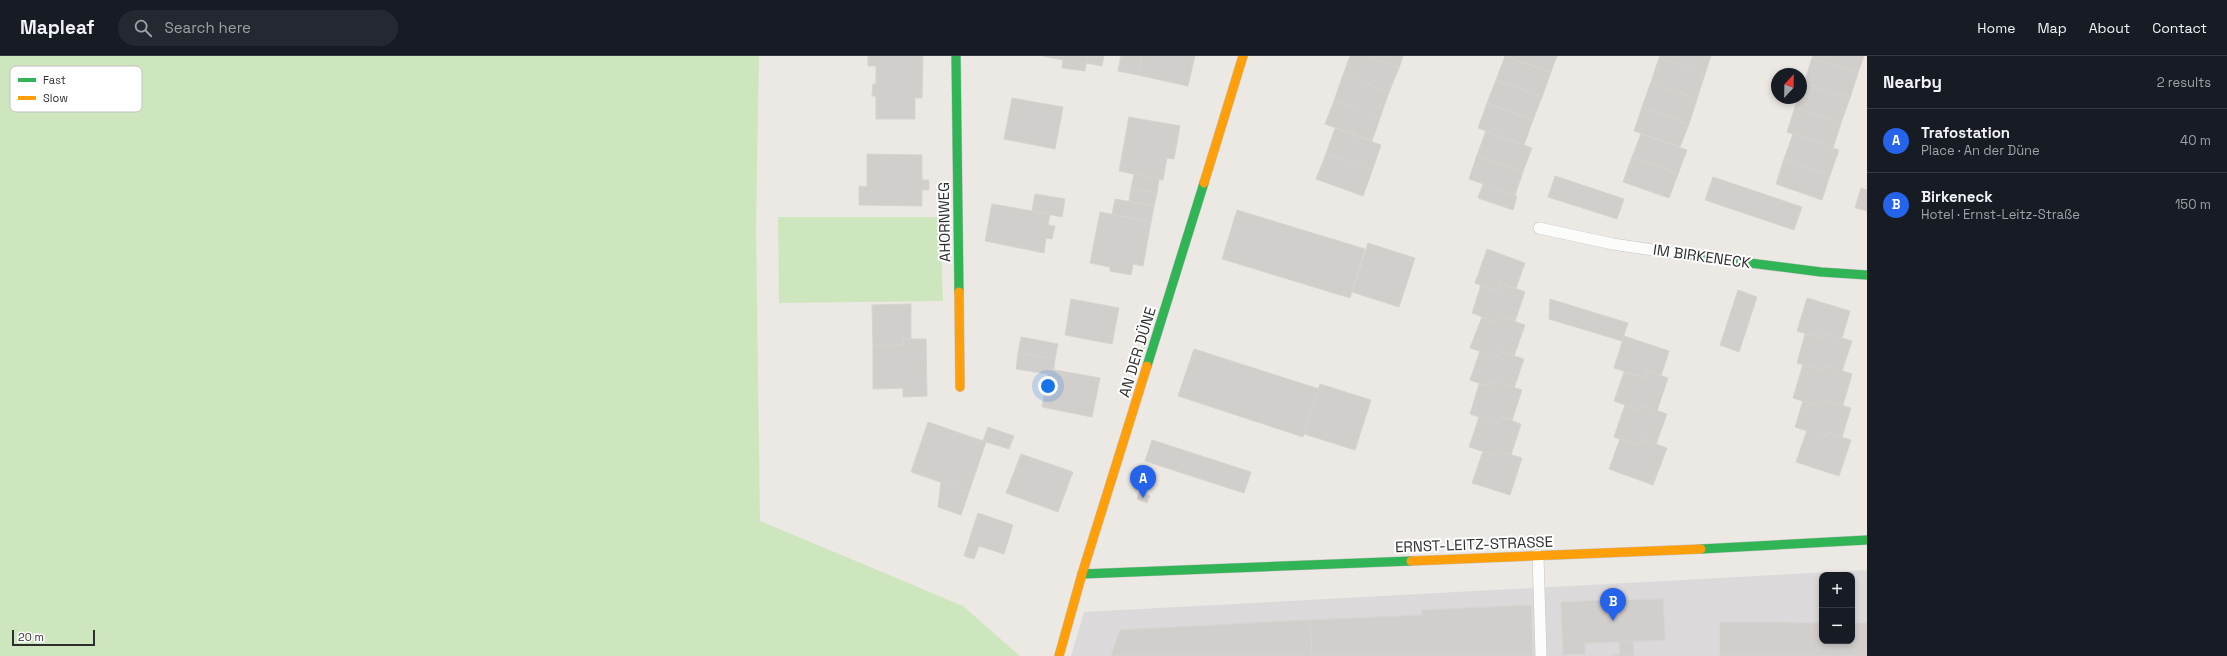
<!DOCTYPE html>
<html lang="en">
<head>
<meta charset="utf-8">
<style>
	:root { --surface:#171b24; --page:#242831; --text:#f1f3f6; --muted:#9ea1a6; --line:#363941; --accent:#2563eb }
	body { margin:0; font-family:"Space Grotesk",sans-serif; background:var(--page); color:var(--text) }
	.controls { position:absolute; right:12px; bottom:12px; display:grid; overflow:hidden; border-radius:8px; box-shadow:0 2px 6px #0003 }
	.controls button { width:36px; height:36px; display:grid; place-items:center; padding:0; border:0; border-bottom:1px solid var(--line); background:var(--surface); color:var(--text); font:20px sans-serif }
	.compass { position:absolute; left:1771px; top:12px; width:36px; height:36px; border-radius:50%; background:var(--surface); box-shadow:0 2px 6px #0003; rotate:22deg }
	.scale { position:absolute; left:12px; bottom:10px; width:83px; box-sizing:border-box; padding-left:4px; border:2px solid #2e2e2e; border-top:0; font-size:11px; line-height:14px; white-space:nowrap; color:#2e2e2e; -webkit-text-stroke:3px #fff; paint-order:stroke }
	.you { position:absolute; left:1048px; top:330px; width:14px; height:14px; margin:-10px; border:3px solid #fff; border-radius:50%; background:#1a73e8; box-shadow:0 0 0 6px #1a73e833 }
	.badge { display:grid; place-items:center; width:26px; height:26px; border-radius:50%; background:var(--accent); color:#fff; font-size:13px; font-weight:700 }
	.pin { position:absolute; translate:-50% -33px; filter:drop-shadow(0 1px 2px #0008) }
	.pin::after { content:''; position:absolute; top:21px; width:14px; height:12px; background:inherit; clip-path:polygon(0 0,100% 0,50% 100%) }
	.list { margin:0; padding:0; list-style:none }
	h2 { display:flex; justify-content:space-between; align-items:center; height:52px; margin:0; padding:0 16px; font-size:17px }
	h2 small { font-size:13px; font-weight:400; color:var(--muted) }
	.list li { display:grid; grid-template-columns:26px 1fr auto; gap:12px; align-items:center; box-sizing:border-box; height:64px; padding:0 16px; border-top:1px solid var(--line) }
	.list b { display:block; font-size:15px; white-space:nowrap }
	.list p { margin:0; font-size:13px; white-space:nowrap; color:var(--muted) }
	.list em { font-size:13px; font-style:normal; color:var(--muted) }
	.icon { flex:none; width:22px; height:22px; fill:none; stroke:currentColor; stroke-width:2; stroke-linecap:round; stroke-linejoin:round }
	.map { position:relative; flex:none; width:1867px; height:600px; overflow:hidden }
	header { display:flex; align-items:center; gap:24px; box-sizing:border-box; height:56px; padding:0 20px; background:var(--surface); border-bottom:1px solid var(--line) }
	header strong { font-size:19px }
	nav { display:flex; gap:22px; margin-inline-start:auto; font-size:14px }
	.search { width:280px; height:36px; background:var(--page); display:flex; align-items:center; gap:10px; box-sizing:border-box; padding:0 14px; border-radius:22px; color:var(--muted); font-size:15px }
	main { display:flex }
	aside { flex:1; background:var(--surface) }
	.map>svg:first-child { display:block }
</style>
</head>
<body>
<header>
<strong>Mapleaf</strong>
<div class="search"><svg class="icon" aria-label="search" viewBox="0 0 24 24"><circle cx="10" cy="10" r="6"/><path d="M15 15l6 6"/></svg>Search here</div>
<nav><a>Home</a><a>Map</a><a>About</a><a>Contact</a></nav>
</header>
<main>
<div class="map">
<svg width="1867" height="600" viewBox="0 0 1867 600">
	<rect width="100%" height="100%" fill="#ece8e4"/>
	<path fill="#dcd9db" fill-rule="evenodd" d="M1867 514V600H1071L1084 556ZM1822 519H1852V585H1822Z"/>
	<g fill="#cee6be">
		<polygon points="0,0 759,0 756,172 760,465 963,550 1020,600 0,600"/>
		<polygon points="778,161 940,161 943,245 779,247"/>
	</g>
	<g fill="#d1cecb" stroke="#d7d4d0">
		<polygon points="868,0 923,0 922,42 915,42 915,63 876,63 876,40 872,40 873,28 876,28 876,10 868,10"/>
		<polygon points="1043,0 1058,0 1058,3"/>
		<polygon points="1058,0 1087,0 1085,15 1062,12 1063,4 1058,3"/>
		<polygon points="1087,0 1104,0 1102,10 1086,7"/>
		<polygon points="1121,0 1142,0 1138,19 1118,15"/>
		<polygon points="1142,0 1195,0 1188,30 1138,19"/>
		<polygon points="1350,0 1368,0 1399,12 1389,36 1343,19"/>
		<polygon points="1368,0 1403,0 1399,12"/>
		<polygon points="1505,0 1551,16 1542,41 1496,24"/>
		<polygon points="1505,0 1557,0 1551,16"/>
		<polygon points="1660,0 1711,0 1705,18 1659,2"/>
		<polygon points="1813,0 1864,0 1858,17 1812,2"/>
		<polygon points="1659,2 1705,18 1697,43 1651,26"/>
		<polygon points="1812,2 1858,17 1850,42 1804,27"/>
		<polygon points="1343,19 1389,36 1380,62 1334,45"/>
		<polygon points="1496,24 1542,41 1533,64 1487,47"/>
		<polygon points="1651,26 1697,43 1689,68 1642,51"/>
		<polygon points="1804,27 1850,42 1841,67 1795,51 1798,42 1801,42"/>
		<polygon points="1012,42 1063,51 1055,93 1004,83"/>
		<polygon points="1334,45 1380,62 1372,85 1325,68"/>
		<polygon points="1487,47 1533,64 1524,89 1478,72"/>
		<polygon points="1642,51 1689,68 1680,91 1634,75"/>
		<polygon points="1795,51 1841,67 1833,92 1787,76"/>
		<polygon points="1129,61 1180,70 1174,103 1167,102 1163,124 1119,115"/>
		<polygon points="1335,72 1381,89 1372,115 1326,98"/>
		<polygon points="1486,75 1532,92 1523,116 1477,99"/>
		<polygon points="1641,78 1687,94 1678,118 1632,101"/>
		<polygon points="1793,78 1839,94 1830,119 1784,103"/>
		<polygon points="867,98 922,99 922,124 929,124 929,134 922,134 922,150 859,149 859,130 867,131"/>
		<polygon points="1326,98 1372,115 1363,140 1316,123"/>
		<polygon points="1477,99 1523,116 1515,139 1469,123"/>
		<polygon points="1632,101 1678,118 1669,142 1623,126"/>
		<polygon points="1784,103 1830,119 1822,144 1776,128"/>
		<polygon points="1134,118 1159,123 1157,137 1131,133"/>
		<polygon points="1555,120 1624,143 1617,163 1548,141"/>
		<polygon points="1713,121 1802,151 1794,174 1705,144"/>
		<polygon points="1483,128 1517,140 1513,154 1478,142"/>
		<polygon points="1861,132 1867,134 1867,155 1855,152"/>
		<polygon points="1131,133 1157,137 1154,150 1129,145"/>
		<polygon points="1035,138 1065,143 1062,161 1032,155"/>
		<polygon points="1115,143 1154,150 1151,166 1112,158"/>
		<polygon points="992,148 1050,158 1048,169 1055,170 1052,183 1046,182 1044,197 985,185"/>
		<polygon points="1237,154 1365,193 1350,242 1222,203"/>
		<polygon points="1100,156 1151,166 1143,210 1133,208 1131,219 1110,215 1110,211 1090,207"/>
		<polygon points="1368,187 1415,202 1399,251 1352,236"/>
		<polygon points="1487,193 1525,207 1516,232 1501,227 1498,236 1475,227"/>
		<polygon points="1501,227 1525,236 1515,265 1499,260 1496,266 1472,257 1481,229 1498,236"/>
		<polygon points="1738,234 1757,241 1739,296 1720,289"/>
		<polygon points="1807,242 1850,255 1842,282 1822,276 1820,282 1797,275"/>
		<polygon points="1071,243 1119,252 1112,288 1065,279"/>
		<polygon points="1550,243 1628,267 1622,285 1549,263"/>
		<polygon points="911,248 911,283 903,283 903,289 873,290 872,249"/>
		<polygon points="1499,260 1525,269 1514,300 1499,295 1497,301 1470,292 1482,261 1496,266"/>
		<polygon points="1822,276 1852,285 1842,315 1824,309 1822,314 1797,307 1805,278 1820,282"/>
		<polygon points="1624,280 1669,295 1661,320 1647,315 1645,322 1614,312"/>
		<polygon points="1021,281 1058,288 1055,303 1018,297"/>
		<polygon points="903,283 926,283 927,340 903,341 903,332 873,333 873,290 903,289"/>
		<polygon points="1194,293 1319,333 1303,381 1178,340"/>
		<polygon points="1480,295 1497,301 1499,295 1524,303 1514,332 1492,325 1490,331 1470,324"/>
		<polygon points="1018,297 1055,303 1054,313 1049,313 1048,318 1016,313"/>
		<polygon points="1803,308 1822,314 1824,309 1852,318 1843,349 1824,344 1822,351 1793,342"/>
		<polygon points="1049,313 1100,322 1092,361 1042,351"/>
		<polygon points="1647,315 1668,322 1657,355 1641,349 1640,354 1614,345 1624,316 1645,322"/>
		<polygon points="1492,325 1522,334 1512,364 1499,360 1497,367 1470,358 1479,328 1490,331"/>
		<polygon points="1320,328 1371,344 1355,394 1304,378"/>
		<polygon points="1824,344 1851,352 1842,381 1828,377 1826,381 1795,371 1803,345 1822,351"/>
		<polygon points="1625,349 1640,354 1641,349 1667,358 1656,388 1641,383 1638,390 1614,381"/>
		<polygon points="1499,360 1521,368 1511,399 1499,395 1497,400 1469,391 1479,361 1497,367"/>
		<polygon points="928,366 986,386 969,436 911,416"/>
		<polygon points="988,371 1014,380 1009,393 983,385"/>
		<polygon points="1807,374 1826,381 1828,377 1851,384 1839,420 1796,406"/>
		<polygon points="1620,383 1638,390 1641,383 1667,392 1653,429 1609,413"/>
		<polygon points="1152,384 1251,416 1244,437 1145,405"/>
		<polygon points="1483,395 1497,400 1499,395 1522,402 1510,439 1472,427"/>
		<polygon points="1021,398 1073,416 1058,456 1006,437"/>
		<polygon points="941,426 969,436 961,459 938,451"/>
		<polygon points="1139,436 1150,440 1147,447 1137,443"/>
		<polygon points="978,457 1013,469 1004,498 979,490 974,503 964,500"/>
		<polygon points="1627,541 1627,544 1663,543 1665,584 1585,587 1585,598 1563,599 1561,546 1613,544 1613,542"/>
		<polygon points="1531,549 1533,600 1312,600 1310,564 1422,559 1422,554"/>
		<polygon points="1310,564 1312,600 1111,600 1120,574"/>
		<polygon points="1720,566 1822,567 1822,585 1852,585 1852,567 1867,567 1867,600 1720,600"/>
		<polygon points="1633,585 1634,600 1611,600 1620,598 1619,586"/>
	</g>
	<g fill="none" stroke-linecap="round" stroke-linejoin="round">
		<defs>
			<g id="lane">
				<polyline points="1539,172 1613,188 1686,199"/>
				<polyline points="1538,499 1541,600"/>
			</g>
			<g id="fast">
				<polyline points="956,0 959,236"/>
				<polyline points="1686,199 1821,216 1867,219"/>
				<polyline points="1147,310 1204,127"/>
				<polyline points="1701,493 1867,484"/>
				<polyline points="1082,518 1411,505"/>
			</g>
			<g id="slow">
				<polyline points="1204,127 1243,0"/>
				<polyline points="959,236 960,331"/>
				<polyline points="1411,505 1701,493"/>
				<polyline points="1059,600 1082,518 1147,310"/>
			</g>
		</defs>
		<use href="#lane" stroke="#c5c4c5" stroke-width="12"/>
		<use href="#fast" stroke="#c5c4c5" stroke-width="10"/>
		<use href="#slow" stroke="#c5c4c5" stroke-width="10"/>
		<use href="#lane" stroke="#fcfcfb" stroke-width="11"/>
		<use href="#fast" stroke="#30b455" stroke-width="9"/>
		<use href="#slow" stroke="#ff9f0a" stroke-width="9"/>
	</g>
	<g text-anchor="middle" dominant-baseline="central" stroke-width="4" stroke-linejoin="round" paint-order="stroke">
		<g font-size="15" fill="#2e2e2e" stroke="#fff">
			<text transform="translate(944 166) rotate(-91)">AHORNWEG</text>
			<text transform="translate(1702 200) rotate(8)">IM BIRKENECK</text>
			<text transform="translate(1137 296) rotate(-73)">AN DER DÜNE</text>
			<text transform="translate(1474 488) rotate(-2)">ERNST-LEITZ-STRASSE</text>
		</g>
	</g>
	<rect x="10" y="10" width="132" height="46" rx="6" fill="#fff" stroke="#c0c0c0" stroke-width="1"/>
	<rect x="18" y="22" width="18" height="4" fill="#30b455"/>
	<rect x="18" y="40" width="18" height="4" fill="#ff9f0a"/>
	<g font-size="11" fill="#2e2e2e">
		<text x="43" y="28">Fast</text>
		<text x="43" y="46">Slow</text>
	</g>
</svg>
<div class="controls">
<button>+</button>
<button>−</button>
</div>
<svg class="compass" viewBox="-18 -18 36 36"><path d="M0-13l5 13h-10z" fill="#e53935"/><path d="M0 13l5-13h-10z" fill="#9ea1a6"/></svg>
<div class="scale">20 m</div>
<div class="you"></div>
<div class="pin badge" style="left:1143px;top:442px">A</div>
<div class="pin badge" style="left:1613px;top:565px">B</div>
</div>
<aside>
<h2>Nearby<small>2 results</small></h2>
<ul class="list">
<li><span class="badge">A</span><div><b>Trafostation</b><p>Place · An der Düne</p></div><em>40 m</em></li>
<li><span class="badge">B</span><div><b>Birkeneck</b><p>Hotel · Ernst-Leitz-Straße</p></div><em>150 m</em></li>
</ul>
</aside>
</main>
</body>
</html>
